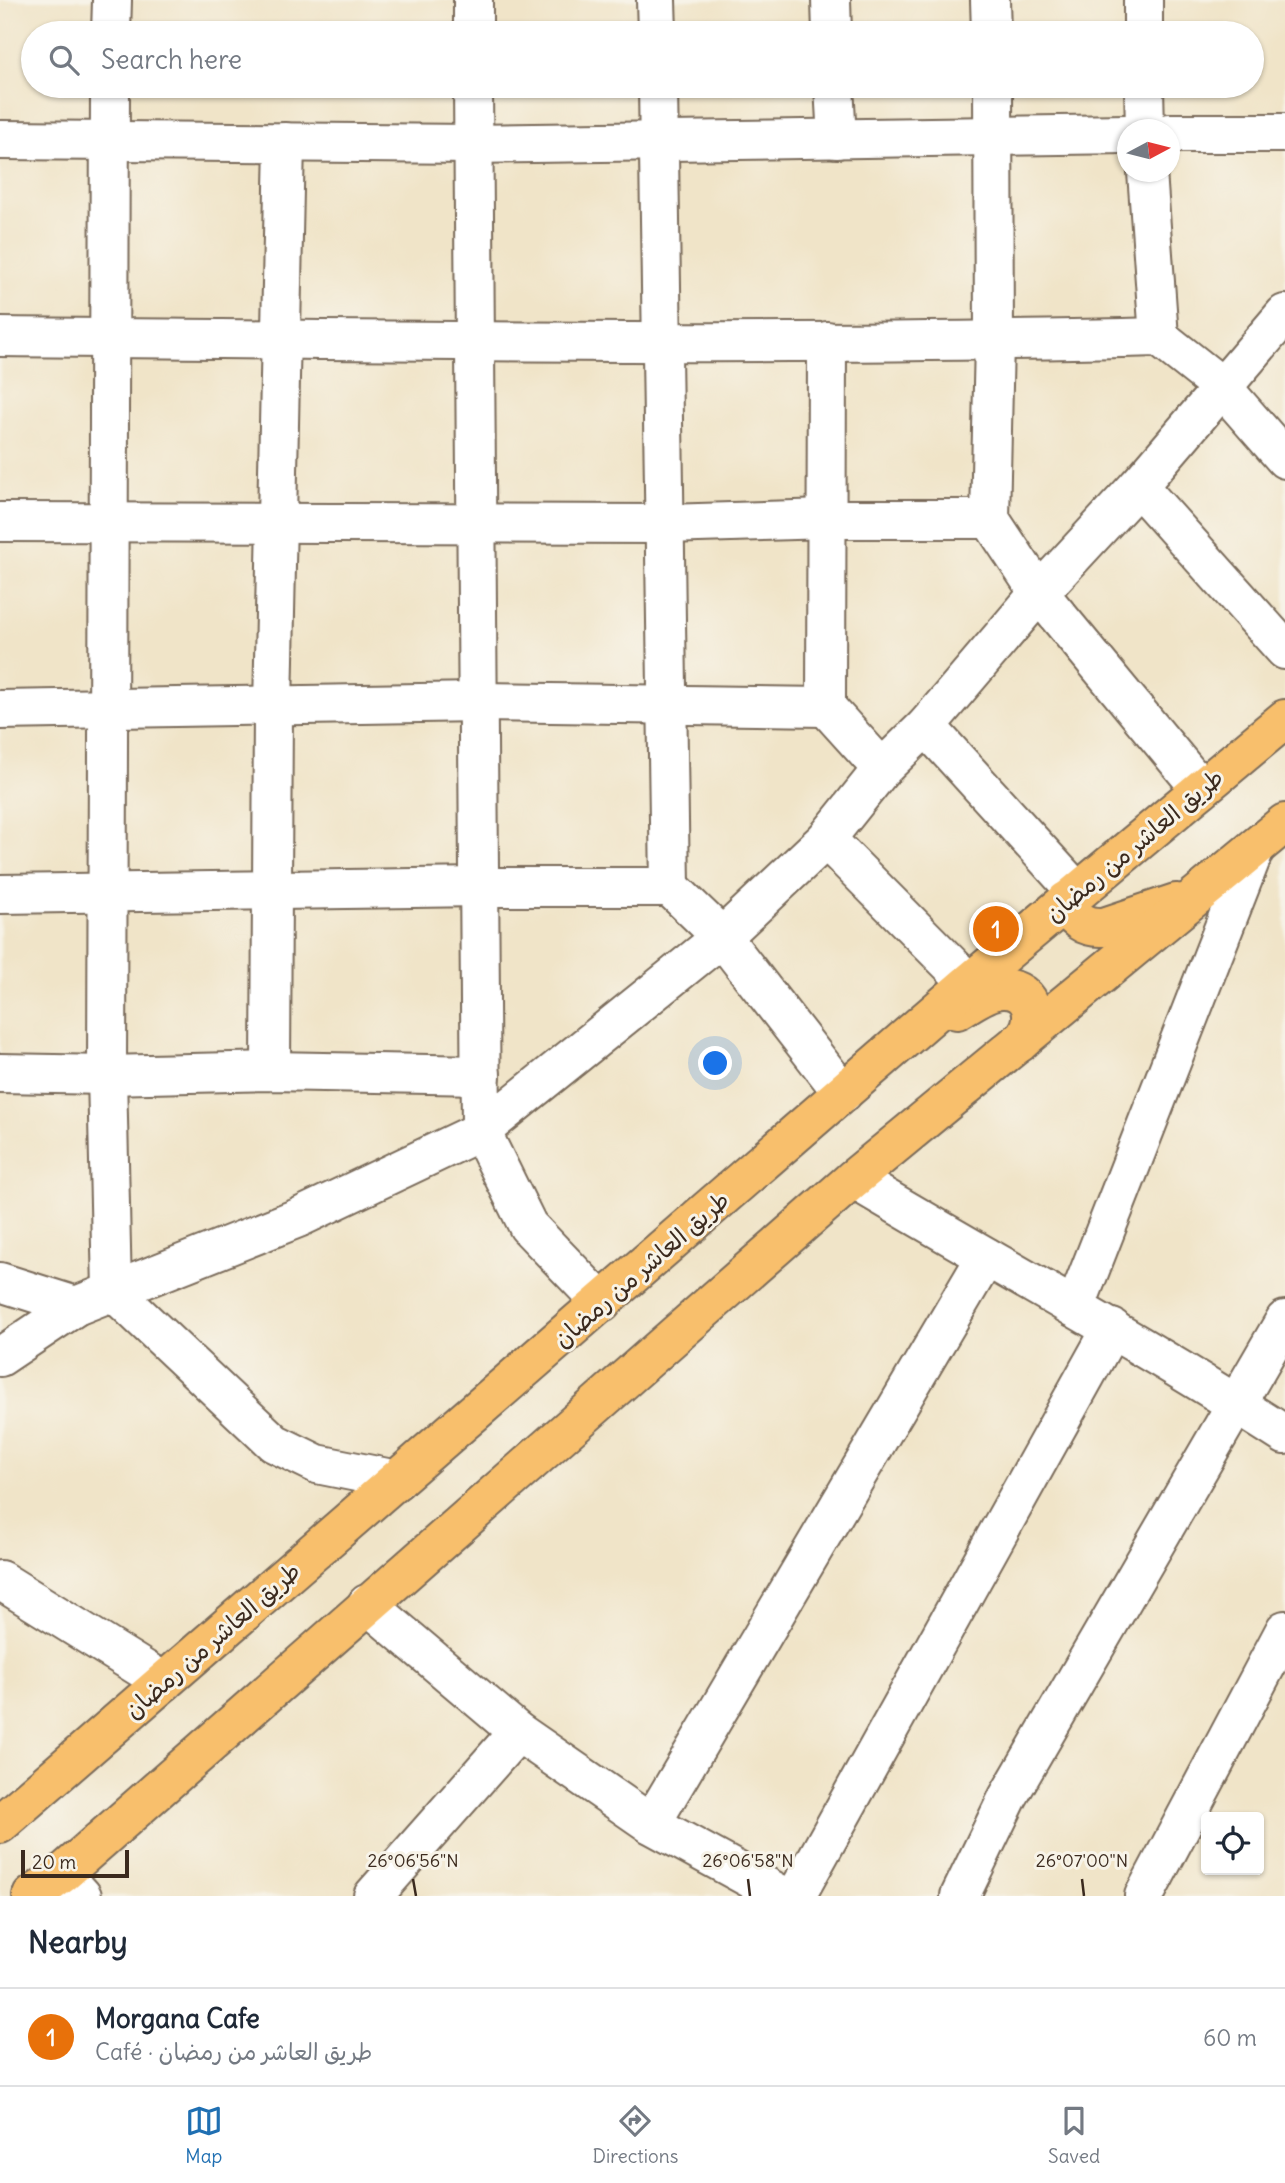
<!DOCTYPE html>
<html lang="en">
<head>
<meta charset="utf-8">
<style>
	:root { --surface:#fff; --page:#f2f2f3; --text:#1f2937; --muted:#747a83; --line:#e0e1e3; --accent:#1f6fb2 }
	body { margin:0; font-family:Delius,"Playpen Sans Arabic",sans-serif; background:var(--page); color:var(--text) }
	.controls { position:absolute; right:21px; bottom:21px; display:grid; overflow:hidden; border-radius:7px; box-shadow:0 2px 5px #0004 }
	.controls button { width:63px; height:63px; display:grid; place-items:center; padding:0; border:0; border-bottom:2px solid var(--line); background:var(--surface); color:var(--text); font:35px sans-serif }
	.compass { position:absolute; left:1117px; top:119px; width:63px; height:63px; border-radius:50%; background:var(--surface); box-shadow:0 2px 5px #0004; rotate:83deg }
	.scale { position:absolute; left:21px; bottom:18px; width:108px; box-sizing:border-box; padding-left:7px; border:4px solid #3b2a1e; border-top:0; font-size:19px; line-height:24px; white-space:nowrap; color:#3b2a1e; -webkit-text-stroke:5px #f7f3e8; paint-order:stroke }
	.you { position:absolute; left:716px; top:1064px; width:24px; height:24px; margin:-18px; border:5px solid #fff; border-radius:50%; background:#1a73e8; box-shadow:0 0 0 10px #1a73e833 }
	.badge { display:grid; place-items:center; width:46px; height:46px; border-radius:50%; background:var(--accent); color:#fff; font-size:23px; font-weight:700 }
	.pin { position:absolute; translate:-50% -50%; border:4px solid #fff; box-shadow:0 2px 7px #0006 }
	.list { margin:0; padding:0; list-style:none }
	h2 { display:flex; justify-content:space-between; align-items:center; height:91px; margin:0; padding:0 28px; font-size:30px }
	h2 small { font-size:23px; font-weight:400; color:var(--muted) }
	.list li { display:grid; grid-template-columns:46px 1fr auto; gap:21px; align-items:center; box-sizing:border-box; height:98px; padding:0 28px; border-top:2px solid var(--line) }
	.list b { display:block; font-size:26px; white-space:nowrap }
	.list p { margin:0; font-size:23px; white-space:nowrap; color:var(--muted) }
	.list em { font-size:23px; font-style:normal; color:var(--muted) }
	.icon { flex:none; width:38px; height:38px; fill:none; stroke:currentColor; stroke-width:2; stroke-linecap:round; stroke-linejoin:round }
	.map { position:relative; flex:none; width:1285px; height:1896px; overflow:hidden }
	.search { position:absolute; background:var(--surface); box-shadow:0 2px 5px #0004; left:21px; right:21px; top:21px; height:77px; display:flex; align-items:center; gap:18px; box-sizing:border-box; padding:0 24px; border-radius:38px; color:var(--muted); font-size:26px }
	.sheet { height:189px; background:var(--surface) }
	nav { display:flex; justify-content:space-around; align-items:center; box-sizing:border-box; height:98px; border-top:2px solid var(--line); background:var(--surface); font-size:19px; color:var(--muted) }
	nav a { display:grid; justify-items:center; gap:4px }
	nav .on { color:var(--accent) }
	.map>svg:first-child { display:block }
</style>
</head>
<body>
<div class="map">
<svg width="1285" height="1896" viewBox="0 0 1285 1896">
	<rect width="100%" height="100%" fill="#f7f3e8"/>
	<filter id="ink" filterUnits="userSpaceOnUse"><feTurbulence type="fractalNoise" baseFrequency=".0143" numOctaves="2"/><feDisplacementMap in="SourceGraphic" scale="14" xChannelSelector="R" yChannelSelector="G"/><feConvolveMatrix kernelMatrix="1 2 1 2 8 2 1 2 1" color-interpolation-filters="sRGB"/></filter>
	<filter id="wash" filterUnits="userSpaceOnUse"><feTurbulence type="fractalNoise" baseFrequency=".00686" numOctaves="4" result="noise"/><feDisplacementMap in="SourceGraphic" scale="28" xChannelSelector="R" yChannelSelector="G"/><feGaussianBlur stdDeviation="1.57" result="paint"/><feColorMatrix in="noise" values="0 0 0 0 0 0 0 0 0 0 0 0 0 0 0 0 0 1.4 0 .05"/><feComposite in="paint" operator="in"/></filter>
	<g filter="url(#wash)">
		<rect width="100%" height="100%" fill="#f0e4c8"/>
	</g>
	<g filter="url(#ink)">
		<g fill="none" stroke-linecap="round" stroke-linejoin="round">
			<defs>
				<g id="minor">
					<polyline points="473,0 473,33"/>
					<polyline points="656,0 657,33"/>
					<polyline points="831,0 832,33"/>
					<polyline points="990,0 991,33"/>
					<polyline points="1143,0 1143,33"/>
					<polyline points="111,33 112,0"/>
					<polyline points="110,86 107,1075 112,1290 274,1443 317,1464 397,1480"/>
					<polyline points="473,86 481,1131 528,1226 602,1303"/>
					<polyline points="658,86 670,887"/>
					<polyline points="834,86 837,139"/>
					<polyline points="993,86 994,341 990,519 1039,593 1201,789"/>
					<polyline points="1144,86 1145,130"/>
					<polyline points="1170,133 1285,133"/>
					<polyline points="0,140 474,144 1128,134"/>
					<polyline points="1147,172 1159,337"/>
					<path d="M0 337C386 340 773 347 1159 337L1222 387 1285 459"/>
					<polyline points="827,341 826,707 882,769"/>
					<polyline points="1138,486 1285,650"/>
					<polyline points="0,522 666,524 828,519 990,519"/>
					<polyline points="0,710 478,702 826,707"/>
					<polyline points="926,726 1077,892"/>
					<polyline points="826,839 969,983"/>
					<polyline points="0,894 480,887 670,887 722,937 843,1093"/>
					<polyline points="271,1071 273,707 285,142"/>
					<polyline points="0,1073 107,1075 271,1071 481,1075"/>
					<path d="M853 1179C997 1265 1144 1344 1285 1435"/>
					<polyline points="0,1282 76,1306"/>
					<polyline points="1075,1308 1255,848"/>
					<polyline points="0,1357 76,1306 298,1218 481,1131 722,937 826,839 882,769 926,726 1039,593 1138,486 1285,314"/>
					<polyline points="0,1580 164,1682"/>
					<polyline points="367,1604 518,1732 651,1824 783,1896"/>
					<polyline points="651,1824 986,1257"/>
					<polyline points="62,1874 82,1896"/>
					<polyline points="373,1896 518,1732"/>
					<polyline points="796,1896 1112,1328"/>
					<polyline points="960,1896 1008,1797 1285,1320"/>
					<polyline points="1144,1896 1285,1630"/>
				</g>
				<g id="primary">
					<path d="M1066 901C1072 919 1084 928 1104 927L1176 903"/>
					<path d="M957 1010C970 1003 987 990 1002 989 1035 987 1041 1025 1019 1043"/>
					<polyline points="0,1824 969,983 1285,719"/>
					<polyline points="32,1896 62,1874 853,1179 1285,823"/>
				</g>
			</defs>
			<use href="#minor" stroke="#7a6b5a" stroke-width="42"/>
			<use href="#primary" stroke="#7a6b5a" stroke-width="42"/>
			<use href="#minor" stroke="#fff" stroke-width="38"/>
			<use href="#primary" stroke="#f8bf6c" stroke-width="38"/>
		</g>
	</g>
	<path fill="none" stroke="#3b2a1e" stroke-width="2.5" d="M413 1879 416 1896M748 1879 750 1896M1082 1879 1084 1896"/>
	<g text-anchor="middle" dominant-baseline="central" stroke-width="6" stroke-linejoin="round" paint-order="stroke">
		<g font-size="24" fill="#3b2a1e" stroke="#f7f3e8">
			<text transform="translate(1134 845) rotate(-40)">طريق العاشر من رمضان</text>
			<text transform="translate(641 1269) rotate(-41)">طريق العاشر من رمضان</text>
			<text transform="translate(212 1640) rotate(-41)">طريق العاشر من رمضان</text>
		</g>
	</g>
	<g font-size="18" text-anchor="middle" fill="#3b2a1e" stroke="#f7f3e8" stroke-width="6" stroke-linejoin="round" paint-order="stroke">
		<text x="413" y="1867">26°06'56"N</text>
		<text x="748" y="1867">26°06'58"N</text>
		<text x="1082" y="1867">26°07'00"N</text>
	</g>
</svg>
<div class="controls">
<button><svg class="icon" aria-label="locate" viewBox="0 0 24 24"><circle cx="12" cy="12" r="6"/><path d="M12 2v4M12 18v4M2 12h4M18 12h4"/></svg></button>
</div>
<svg class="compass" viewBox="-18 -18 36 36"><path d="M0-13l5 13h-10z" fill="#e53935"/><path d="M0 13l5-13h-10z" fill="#747a83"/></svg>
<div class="scale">20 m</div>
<div class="you"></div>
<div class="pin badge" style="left:996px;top:929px;background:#e8710a">1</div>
<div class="search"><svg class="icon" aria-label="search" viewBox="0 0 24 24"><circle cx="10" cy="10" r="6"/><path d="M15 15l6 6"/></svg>Search here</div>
</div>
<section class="sheet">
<h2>Nearby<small></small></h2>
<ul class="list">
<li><span class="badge" style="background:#e8710a">1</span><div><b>Morgana Cafe</b><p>Café · طريق العاشر من رمضان</p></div><em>60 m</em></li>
</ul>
</section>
<nav>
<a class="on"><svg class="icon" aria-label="map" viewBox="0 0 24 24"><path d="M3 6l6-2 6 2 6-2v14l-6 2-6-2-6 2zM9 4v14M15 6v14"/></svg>Map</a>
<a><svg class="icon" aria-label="directions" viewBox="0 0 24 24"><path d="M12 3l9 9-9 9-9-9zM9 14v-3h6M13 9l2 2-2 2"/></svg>Directions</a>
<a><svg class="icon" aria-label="saved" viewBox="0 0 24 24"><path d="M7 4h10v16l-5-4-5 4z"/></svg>Saved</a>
</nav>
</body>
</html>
